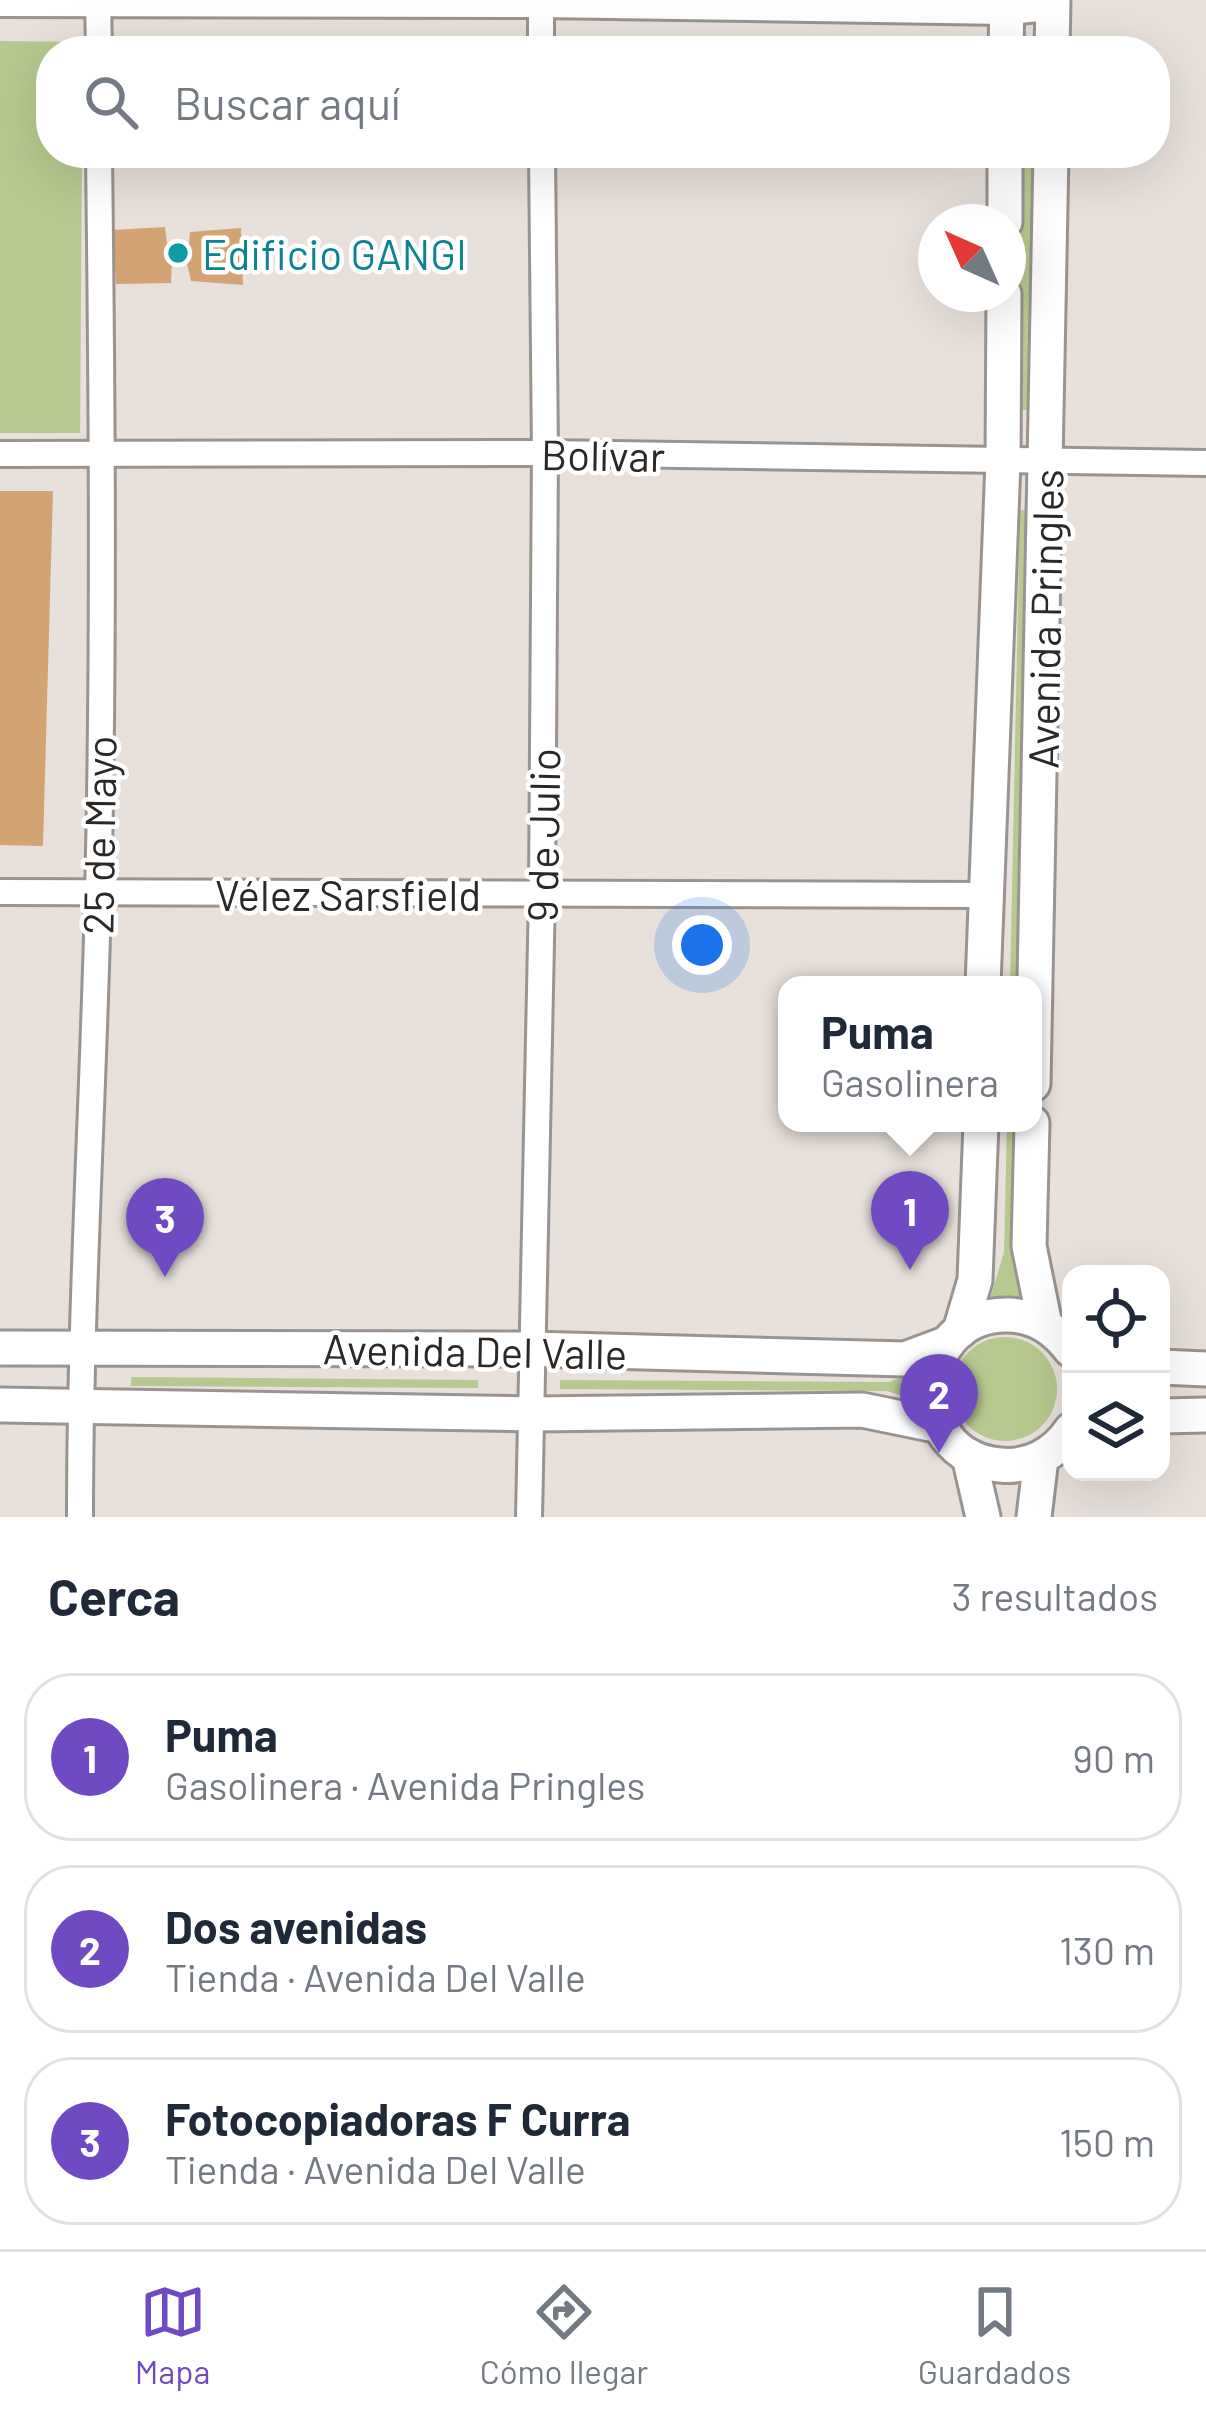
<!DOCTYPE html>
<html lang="es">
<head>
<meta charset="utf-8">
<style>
	:root { --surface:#fff; --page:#f2f2f3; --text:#1f2937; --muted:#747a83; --line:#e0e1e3; --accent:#6f4ac3 }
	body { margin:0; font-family:Barlow,sans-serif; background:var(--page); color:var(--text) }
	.controls { position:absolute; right:36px; bottom:36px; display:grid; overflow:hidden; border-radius:24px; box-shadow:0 12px 48px #0002 }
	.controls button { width:108px; height:108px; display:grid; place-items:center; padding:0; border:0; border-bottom:3px solid var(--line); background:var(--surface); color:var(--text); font:60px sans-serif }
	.compass { position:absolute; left:918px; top:204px; width:108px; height:108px; border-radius:50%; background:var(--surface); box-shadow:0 12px 48px #0002; rotate:315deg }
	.you { position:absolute; left:702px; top:945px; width:42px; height:42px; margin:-30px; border:9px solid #fff; border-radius:50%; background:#1a73e8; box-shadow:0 0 0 18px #1a73e833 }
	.badge { display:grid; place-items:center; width:78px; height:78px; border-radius:50%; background:var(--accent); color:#fff; font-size:39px; font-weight:700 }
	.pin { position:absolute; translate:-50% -99px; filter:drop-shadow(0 3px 6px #0008) }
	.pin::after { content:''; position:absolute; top:63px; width:42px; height:36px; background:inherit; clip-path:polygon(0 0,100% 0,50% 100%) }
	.popup { position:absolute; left:778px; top:976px; width:264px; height:156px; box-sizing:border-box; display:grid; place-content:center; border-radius:24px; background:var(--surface); filter:drop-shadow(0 3px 9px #0005); font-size:39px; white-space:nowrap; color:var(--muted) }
	.popup b { font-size:45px; color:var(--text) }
	.popup::after { content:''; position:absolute; left:50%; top:100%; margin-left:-24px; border:24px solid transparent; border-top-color:var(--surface) }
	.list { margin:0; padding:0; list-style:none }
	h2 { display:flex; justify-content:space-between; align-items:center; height:156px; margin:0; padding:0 48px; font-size:51px }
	h2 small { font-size:39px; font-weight:400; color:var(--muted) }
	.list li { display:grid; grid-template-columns:78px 1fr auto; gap:36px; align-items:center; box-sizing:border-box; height:168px; margin:0 24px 24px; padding:0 24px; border:3px solid var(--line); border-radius:48px }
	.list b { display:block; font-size:45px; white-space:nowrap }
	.list p { margin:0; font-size:39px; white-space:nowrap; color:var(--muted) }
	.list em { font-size:39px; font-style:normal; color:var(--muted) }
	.icon { flex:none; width:66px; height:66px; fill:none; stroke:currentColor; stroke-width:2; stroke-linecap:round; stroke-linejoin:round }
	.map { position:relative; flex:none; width:1206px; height:1517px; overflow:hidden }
	.search { position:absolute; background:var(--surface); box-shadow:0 12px 48px #0002; left:36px; right:36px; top:36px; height:132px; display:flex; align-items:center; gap:30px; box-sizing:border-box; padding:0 42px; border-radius:48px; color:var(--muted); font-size:45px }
	.sheet { height:732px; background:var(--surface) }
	nav { display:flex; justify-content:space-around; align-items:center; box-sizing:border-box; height:168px; border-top:3px solid var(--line); background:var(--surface); font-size:33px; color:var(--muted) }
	nav a { display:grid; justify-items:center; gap:6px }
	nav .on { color:var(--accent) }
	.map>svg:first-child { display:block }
</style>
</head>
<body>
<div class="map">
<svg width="1206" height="1517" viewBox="0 0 1206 1517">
	<rect width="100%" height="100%" fill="#e7e0db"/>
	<g fill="#b7c98e">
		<polygon points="0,41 83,42 83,51 51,51 51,153 82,153 80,433 0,433"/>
		<polygon points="1022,153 1033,153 1030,410 1019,410"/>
		<polygon points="1020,510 1032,510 1021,985 1010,985"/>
		<polygon points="1007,1123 1018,1123 1027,1306 988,1306 1004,1252"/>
		<circle cx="1005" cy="1389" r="52"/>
		<polygon points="922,1371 921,1402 887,1391 560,1389 560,1380 888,1382"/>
		<polygon points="131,1377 478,1380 478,1388 131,1386"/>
	</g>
	<g fill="#d2a474">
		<polygon points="165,227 167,243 189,244 190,232 241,228 243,285 191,281 187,264 172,263 171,283 116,284 113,230"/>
		<polygon points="0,491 53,491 43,846 0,845"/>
	</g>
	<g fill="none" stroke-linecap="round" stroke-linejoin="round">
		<defs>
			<g id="street">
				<polyline points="98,0 99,51"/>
				<polyline points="541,0 541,51"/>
				<polyline points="0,4 540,5 1006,12 1052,8"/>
				<polyline points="0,454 545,453 1206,463"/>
				<polyline points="0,892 985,895"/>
				<path d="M80 1517C80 1311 93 1105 98 899 104 650 102 402 99 153"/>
				<polyline points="529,1517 542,894 545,453 542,153"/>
			</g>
			<g id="secondary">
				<polyline points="1006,51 1007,0"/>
				<polyline points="1052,51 1053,0"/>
				<polyline points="1005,222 1005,153"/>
				<polyline points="983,985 1003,461 1004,294"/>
				<polyline points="1033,1084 1051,153"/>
				<polyline points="1032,1123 1029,1246 1045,1325"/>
				<polyline points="960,1331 975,1280 981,1123"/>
				<polyline points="0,1348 531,1349 905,1359 948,1343"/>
				<path d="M1071 1350C1055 1329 1036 1316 1009 1315 914 1312 903 1456 1000 1465 1029 1468 1055 1454 1071 1430"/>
				<polyline points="1161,1367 1206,1369"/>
				<polyline points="0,1405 534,1414 862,1410 940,1426"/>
				<polyline points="1161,1416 1206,1415"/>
				<polyline points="969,1456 983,1517"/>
				<polyline points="1034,1517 1041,1458"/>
			</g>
		</defs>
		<use href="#street" stroke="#9a9490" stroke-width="30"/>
		<use href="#secondary" stroke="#9a9490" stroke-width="39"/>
		<use href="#street" stroke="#fff" stroke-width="24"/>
		<use href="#secondary" stroke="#fff" stroke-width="33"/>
	</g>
	<circle fill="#0f9aa8" stroke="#fff" stroke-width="4.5" cx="178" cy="253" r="12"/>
	<g text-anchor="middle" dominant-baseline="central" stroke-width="9" stroke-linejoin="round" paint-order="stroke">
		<g font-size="42" fill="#0d838f" stroke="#fff" text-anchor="start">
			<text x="202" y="253">Edificio GANGI</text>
		</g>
		<g font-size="42" fill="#2b2927" stroke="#fff">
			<text transform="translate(603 454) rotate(1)">Bolívar</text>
			<text transform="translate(1044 619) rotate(-89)">Avenida Pringles</text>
			<text transform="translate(98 835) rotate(-89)">25 de Mayo</text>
			<text transform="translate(542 835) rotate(-89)">9 de Julio</text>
			<text x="348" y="894">Vélez Sarsfield</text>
			<text transform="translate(475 1350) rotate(1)">Avenida Del Valle</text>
		</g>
	</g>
</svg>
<div class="controls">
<button><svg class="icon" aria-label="locate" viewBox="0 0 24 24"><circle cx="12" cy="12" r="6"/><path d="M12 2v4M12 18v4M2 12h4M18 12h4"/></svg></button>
<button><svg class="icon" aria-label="layers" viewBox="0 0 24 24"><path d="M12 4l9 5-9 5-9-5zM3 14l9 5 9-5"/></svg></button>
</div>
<svg class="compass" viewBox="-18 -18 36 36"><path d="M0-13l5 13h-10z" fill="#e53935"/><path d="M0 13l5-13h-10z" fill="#747a83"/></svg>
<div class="you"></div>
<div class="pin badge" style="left:910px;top:1270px">1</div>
<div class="popup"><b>Puma</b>Gasolinera</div>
<div class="pin badge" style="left:939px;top:1453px">2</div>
<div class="pin badge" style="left:165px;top:1277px">3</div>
<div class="search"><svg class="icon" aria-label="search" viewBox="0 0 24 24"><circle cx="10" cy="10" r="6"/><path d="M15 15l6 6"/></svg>Buscar aquí</div>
</div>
<section class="sheet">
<h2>Cerca<small>3 resultados</small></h2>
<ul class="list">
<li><span class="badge">1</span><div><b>Puma</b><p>Gasolinera · Avenida Pringles</p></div><em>90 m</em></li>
<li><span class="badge">2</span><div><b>Dos avenidas</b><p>Tienda · Avenida Del Valle</p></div><em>130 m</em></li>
<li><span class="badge">3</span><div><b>Fotocopiadoras F Curra</b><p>Tienda · Avenida Del Valle</p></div><em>150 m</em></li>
</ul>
</section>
<nav>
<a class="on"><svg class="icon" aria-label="map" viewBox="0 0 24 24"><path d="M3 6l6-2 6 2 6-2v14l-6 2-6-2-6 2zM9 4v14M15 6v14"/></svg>Mapa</a>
<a><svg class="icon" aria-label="directions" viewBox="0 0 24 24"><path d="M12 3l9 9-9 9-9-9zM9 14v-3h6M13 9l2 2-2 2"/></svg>Cómo llegar</a>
<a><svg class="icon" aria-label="saved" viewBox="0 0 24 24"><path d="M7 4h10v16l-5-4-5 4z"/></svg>Guardados</a>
</nav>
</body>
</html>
